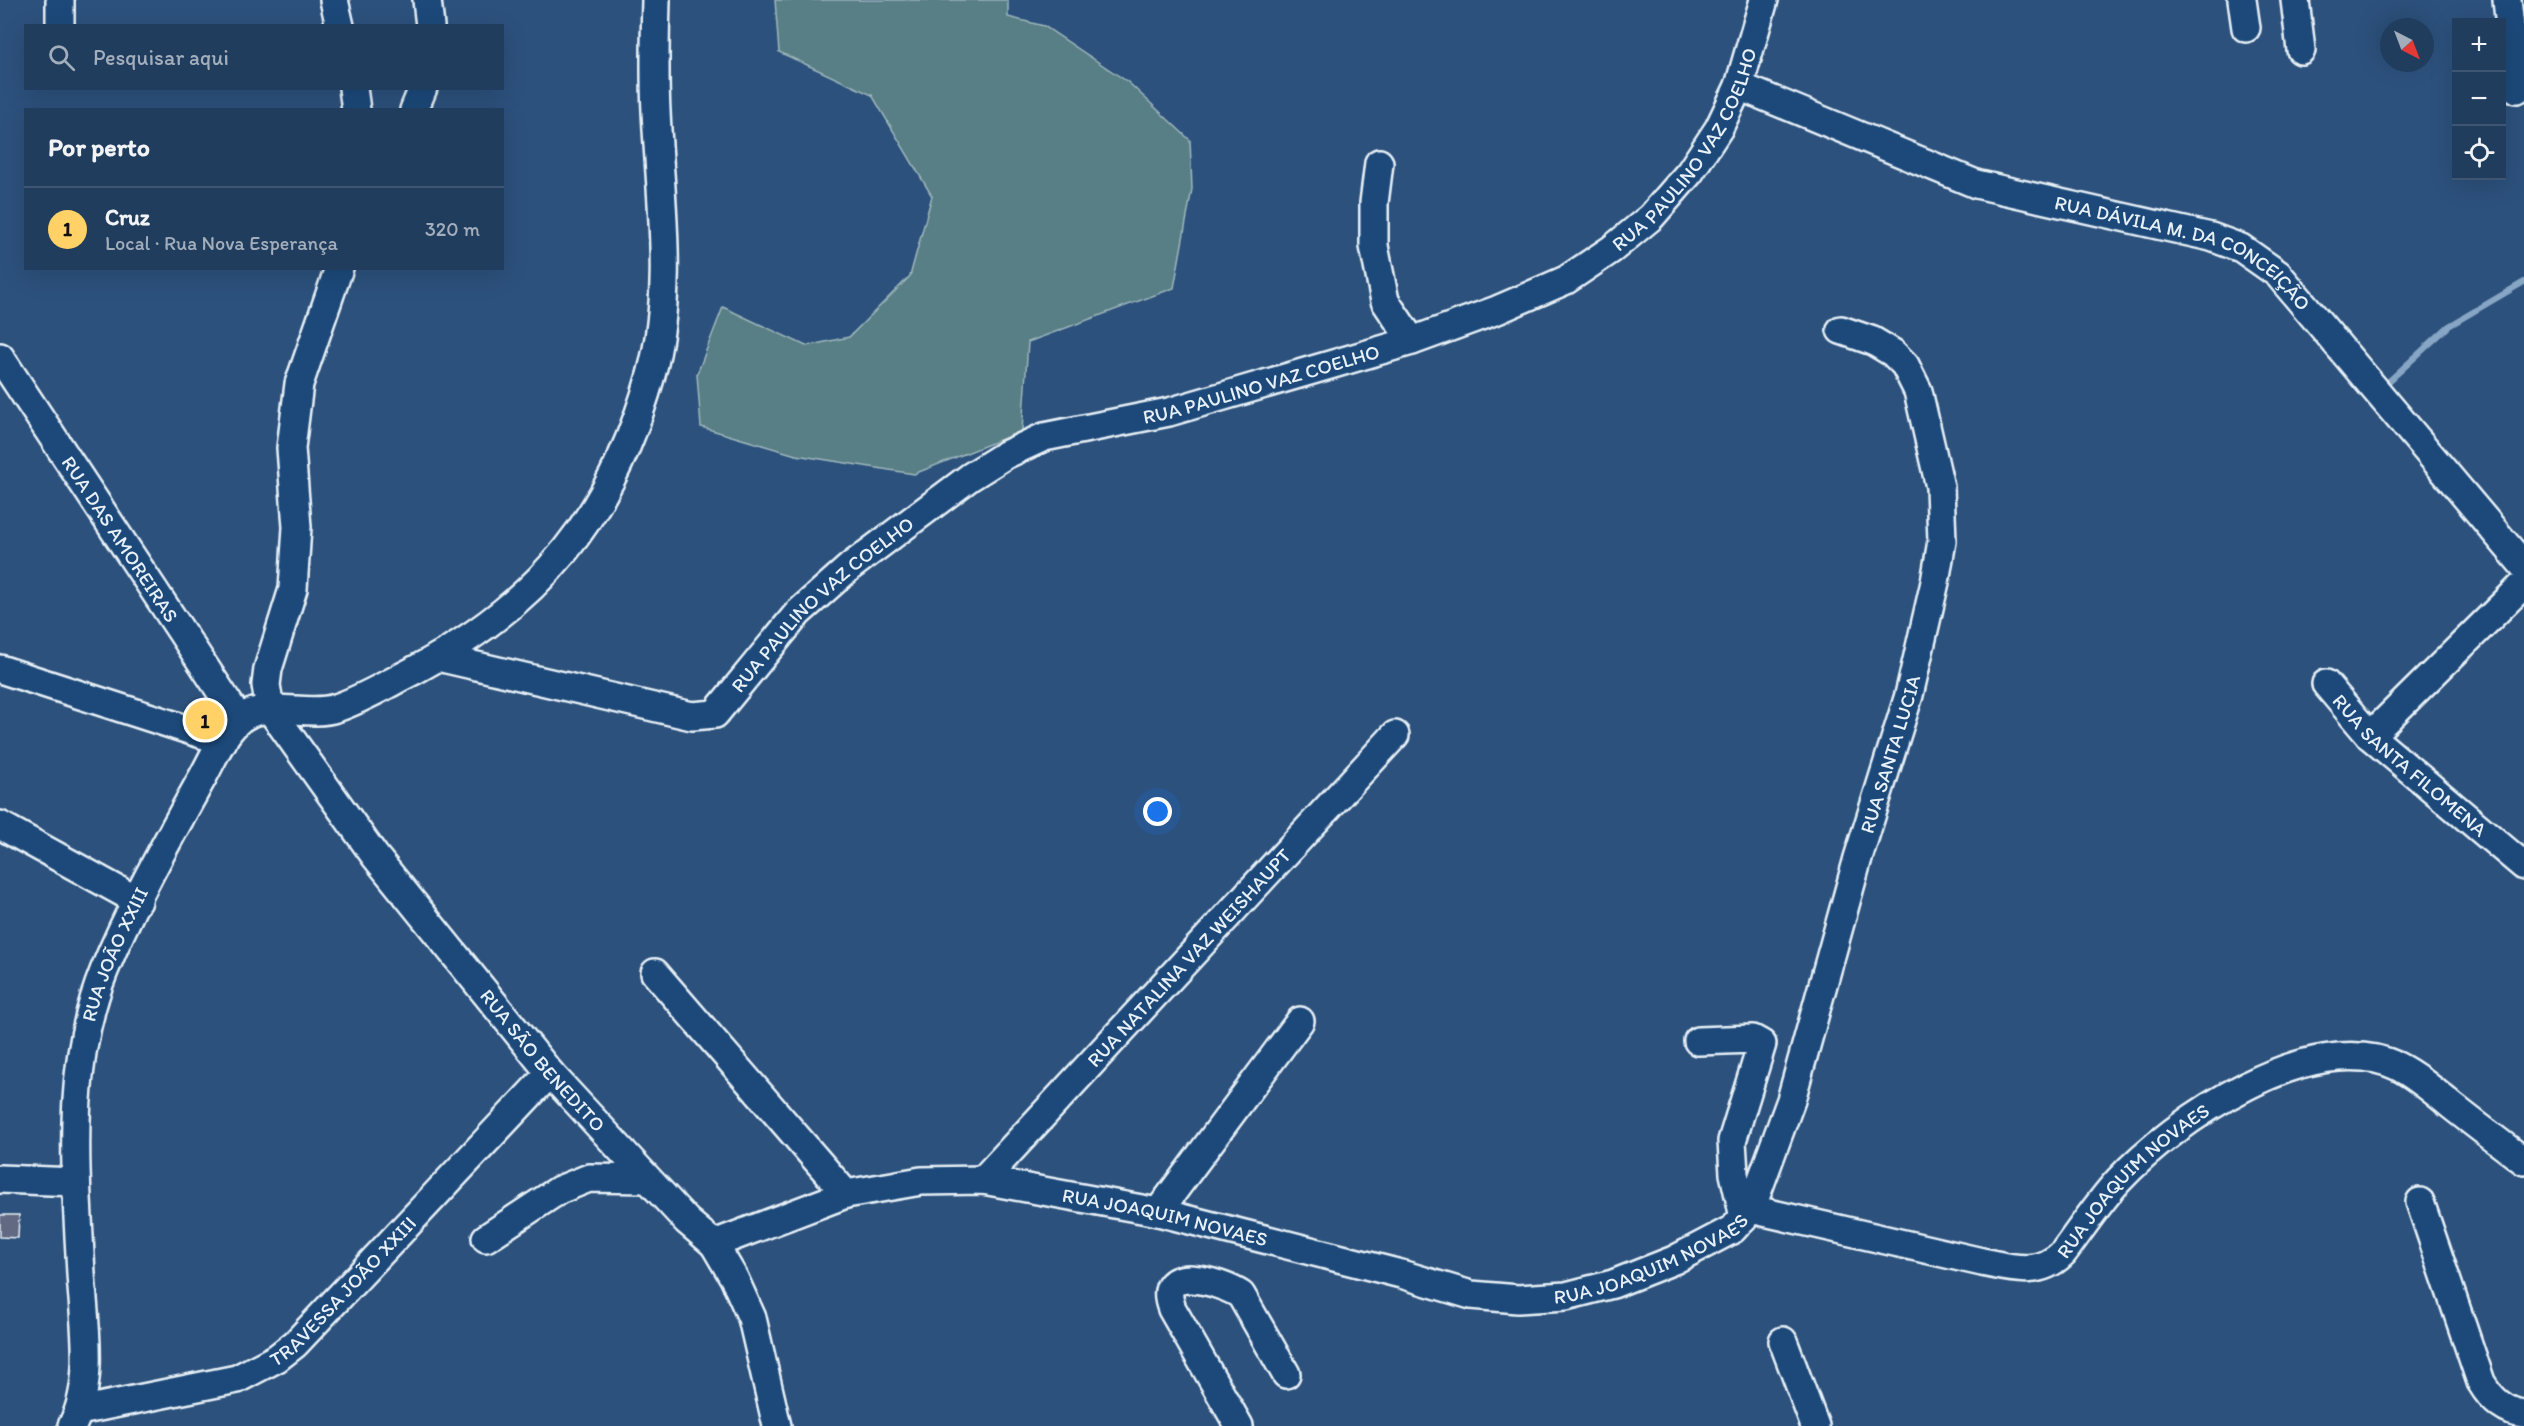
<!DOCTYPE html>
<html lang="pt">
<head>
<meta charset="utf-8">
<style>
	:root { --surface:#213d5d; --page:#2d4866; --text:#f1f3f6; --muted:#a2aebc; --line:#3e5672; --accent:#ffd166 }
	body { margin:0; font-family:Itim,sans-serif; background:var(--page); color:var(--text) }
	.controls { position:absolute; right:18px; top:18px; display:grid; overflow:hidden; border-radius:0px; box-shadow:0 6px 24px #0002 }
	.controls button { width:54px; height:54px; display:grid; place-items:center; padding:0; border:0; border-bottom:2px solid var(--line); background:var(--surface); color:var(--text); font:30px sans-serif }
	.compass { position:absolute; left:2380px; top:18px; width:54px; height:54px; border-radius:50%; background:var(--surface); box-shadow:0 6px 24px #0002; rotate:138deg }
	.you { position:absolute; left:1158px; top:812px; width:21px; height:21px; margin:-15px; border:4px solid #fff; border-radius:50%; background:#1a73e8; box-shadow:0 0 0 9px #1a73e833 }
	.badge { display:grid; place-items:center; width:39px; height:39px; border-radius:50%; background:var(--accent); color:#111; font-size:20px; font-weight:700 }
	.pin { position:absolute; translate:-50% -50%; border:3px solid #fff; box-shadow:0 2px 6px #0006 }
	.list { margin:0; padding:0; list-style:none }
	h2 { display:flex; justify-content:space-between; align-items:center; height:78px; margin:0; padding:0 24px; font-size:26px }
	h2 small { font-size:20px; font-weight:400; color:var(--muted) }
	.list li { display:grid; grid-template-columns:39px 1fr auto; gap:18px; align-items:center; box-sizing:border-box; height:84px; padding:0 24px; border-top:2px solid var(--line) }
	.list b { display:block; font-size:22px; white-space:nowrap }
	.list p { margin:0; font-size:20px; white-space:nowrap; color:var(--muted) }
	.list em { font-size:20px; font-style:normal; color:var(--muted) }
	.icon { flex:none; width:33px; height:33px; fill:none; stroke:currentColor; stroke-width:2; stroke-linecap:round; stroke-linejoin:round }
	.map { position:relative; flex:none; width:2524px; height:1426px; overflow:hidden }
	.search { position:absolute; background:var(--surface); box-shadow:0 6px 24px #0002; left:24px; top:24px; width:480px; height:66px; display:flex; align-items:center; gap:15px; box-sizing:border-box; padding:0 21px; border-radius:0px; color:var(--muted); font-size:22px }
	.panel { position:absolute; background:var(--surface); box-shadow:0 6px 24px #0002; left:24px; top:108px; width:480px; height:162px; border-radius:0px }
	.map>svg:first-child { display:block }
</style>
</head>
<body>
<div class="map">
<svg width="2524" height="1426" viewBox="0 0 2524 1426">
	<rect width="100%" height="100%" fill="#2c517c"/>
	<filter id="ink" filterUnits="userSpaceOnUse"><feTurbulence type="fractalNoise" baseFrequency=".0167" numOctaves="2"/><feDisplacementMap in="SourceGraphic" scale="12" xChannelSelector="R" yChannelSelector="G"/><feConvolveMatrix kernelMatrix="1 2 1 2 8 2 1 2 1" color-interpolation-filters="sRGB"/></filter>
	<g filter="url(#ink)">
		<polygon fill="#597f85" stroke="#a0b8be" stroke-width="1.5" points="775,0 1008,0 1008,17 1044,26 1128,82 1190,140 1192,189 1174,288 1028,342 1022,431 914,474 796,455 701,427 697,374 723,307 806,346 849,337 910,276 932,196 872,95 779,52"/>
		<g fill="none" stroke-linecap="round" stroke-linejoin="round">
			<polyline stroke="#87a5c4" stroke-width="6" points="2388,382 2449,326 2524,282"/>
		</g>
		<polygon fill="#626b83" stroke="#e8f1f8" stroke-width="1.5" points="0,1215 19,1215 18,1238 0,1237"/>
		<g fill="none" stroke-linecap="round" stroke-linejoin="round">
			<defs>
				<g id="minor">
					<polyline points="60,0 60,26"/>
					<polyline points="334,0 340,26"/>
					<polyline points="427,0 430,26"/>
					<polyline points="2242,0 2246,28"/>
					<polyline points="2295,0 2301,50"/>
					<polyline points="2507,0 2517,89"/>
					<path id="s1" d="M1739 86 1976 184 2211 237 2241 248 2278 274 2524 566"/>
					<polyline points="353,88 356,110"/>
					<polyline points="414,110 423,88"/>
					<polyline points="1379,163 1374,203 1374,246 1385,301 1412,341"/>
					<path id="s2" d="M339 268 299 384 291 448 297 527 293 589 268 669 266 685 270 709 375 856 550 1073 687 1221 714 1244 734 1278 752 1318 777 1426"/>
					<path id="s3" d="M0 357 239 719"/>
					<path id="s4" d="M438 657 692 716 715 714 798 613 851 566 970 477 1005 455 1044 437 1169 412 1412 341 1497 310 1566 280 1612 249 1651 217 1690 172 1719 128 1739 86 1764 0"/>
					<polyline points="0,669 223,741"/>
					<path id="s5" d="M2326 684 2370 736 2524 866"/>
					<polyline points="2370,736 2524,584"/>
					<polyline points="0,825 138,901"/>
					<polyline points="655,973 846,1194"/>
					<polyline points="1698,1041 1753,1039 1762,1044 1732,1141 1734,1174 1744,1217"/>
					<polyline points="0,1179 76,1182"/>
					<path id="s6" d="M983 1180 1395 735"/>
					<path d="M2420 1202 2481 1382C2491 1399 2504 1412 2524 1414"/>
					<path id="s7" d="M1751 1209 1791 1100 1858 858 1909 695 1935 582 1942 541 1940 487 1918 391 1905 365 1893 353 1873 341 1841 330"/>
					<polyline points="1158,1212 1300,1021"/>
					<polyline points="486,1238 559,1190 589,1178 647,1179"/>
					<path id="s8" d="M714 1244 846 1194 921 1181 983 1180 1158 1212 1401 1274 1471 1295 1518 1299 1566 1296 1613 1284 1674 1260 1733 1229 1751 1209 1982 1262C2012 1268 2039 1277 2063 1253 2081 1229 2098 1203 2118 1181 2174 1120 2313 1026 2397 1066 2417 1076 2435 1092 2452 1106 2476 1125 2500 1143 2524 1161"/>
					<polyline points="1783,1341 1815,1426"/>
					<path id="s9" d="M79 1411 237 1379 277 1358 295 1344 550 1073"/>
					<path id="s10" d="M72 1426C95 1381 84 1323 81 1274 76 1172 65 1068 104 971 131 905 167 842 201 780 212 761 221 737 237 722 262 697 306 718 336 708 363 699 387 684 413 671 541 603 612 515 651 375 675 289 660 198 656 111 654 74 655 37 656 0"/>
					<path d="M1239 1426 1172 1309C1153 1261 1222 1282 1241 1295L1286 1374"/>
				</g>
			</defs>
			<use href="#minor" stroke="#e8f1f8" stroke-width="32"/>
			<use href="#minor" stroke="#1f4a7a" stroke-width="27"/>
		</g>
	</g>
	<g text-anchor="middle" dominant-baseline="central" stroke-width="4.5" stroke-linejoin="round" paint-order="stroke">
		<g font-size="20" fill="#e8f1f8" stroke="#1f4a7a">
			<text stroke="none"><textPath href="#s4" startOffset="1446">RUA PAULINO VAZ COELHO</textPath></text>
			<text stroke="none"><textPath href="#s1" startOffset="478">RUA DÁVILA M. DA CONCEIÇÃO</textPath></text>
			<text stroke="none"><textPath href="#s4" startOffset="942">RUA PAULINO VAZ COELHO</textPath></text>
			<text stroke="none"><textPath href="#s3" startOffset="218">RUA DAS AMOREIRAS</textPath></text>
			<text stroke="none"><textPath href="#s4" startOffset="438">RUA PAULINO VAZ COELHO</textPath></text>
			<text stroke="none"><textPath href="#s7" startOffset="476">RUA SANTA LUCIA</textPath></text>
			<text stroke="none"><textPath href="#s5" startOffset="117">RUA SANTA FILOMENA</textPath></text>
			<text stroke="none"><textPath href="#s10" startOffset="480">RUA JOÃO XXIII</textPath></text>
			<text stroke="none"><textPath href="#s6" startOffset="303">RUA NATALINA VAZ WEISHAUPT</textPath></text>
			<text stroke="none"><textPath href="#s2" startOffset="898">RUA SÃO BENEDITO</textPath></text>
			<text stroke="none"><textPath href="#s8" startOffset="1508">RUA JOAQUIM NOVAES</textPath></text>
			<text stroke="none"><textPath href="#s8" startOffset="465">RUA JOAQUIM NOVAES</textPath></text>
			<text stroke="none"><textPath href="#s8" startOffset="969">RUA JOAQUIM NOVAES</textPath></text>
			<text stroke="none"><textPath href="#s9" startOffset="300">TRAVESSA JOÃO XXIII</textPath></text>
		</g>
	</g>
</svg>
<div class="controls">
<button>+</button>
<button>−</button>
<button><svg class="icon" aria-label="locate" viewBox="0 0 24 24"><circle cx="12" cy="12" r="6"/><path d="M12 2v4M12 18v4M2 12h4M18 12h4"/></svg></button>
</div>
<svg class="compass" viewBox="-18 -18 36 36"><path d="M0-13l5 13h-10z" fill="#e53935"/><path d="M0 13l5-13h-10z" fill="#a2aebc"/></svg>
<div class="you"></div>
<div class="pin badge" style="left:205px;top:720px">1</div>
<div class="search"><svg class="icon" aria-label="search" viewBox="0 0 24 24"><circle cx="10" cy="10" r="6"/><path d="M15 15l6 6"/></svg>Pesquisar aqui</div>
<section class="panel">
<h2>Por perto<small></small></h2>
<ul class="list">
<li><span class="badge">1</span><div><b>Cruz</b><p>Local · Rua Nova Esperança</p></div><em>320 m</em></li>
</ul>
</section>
</div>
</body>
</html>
